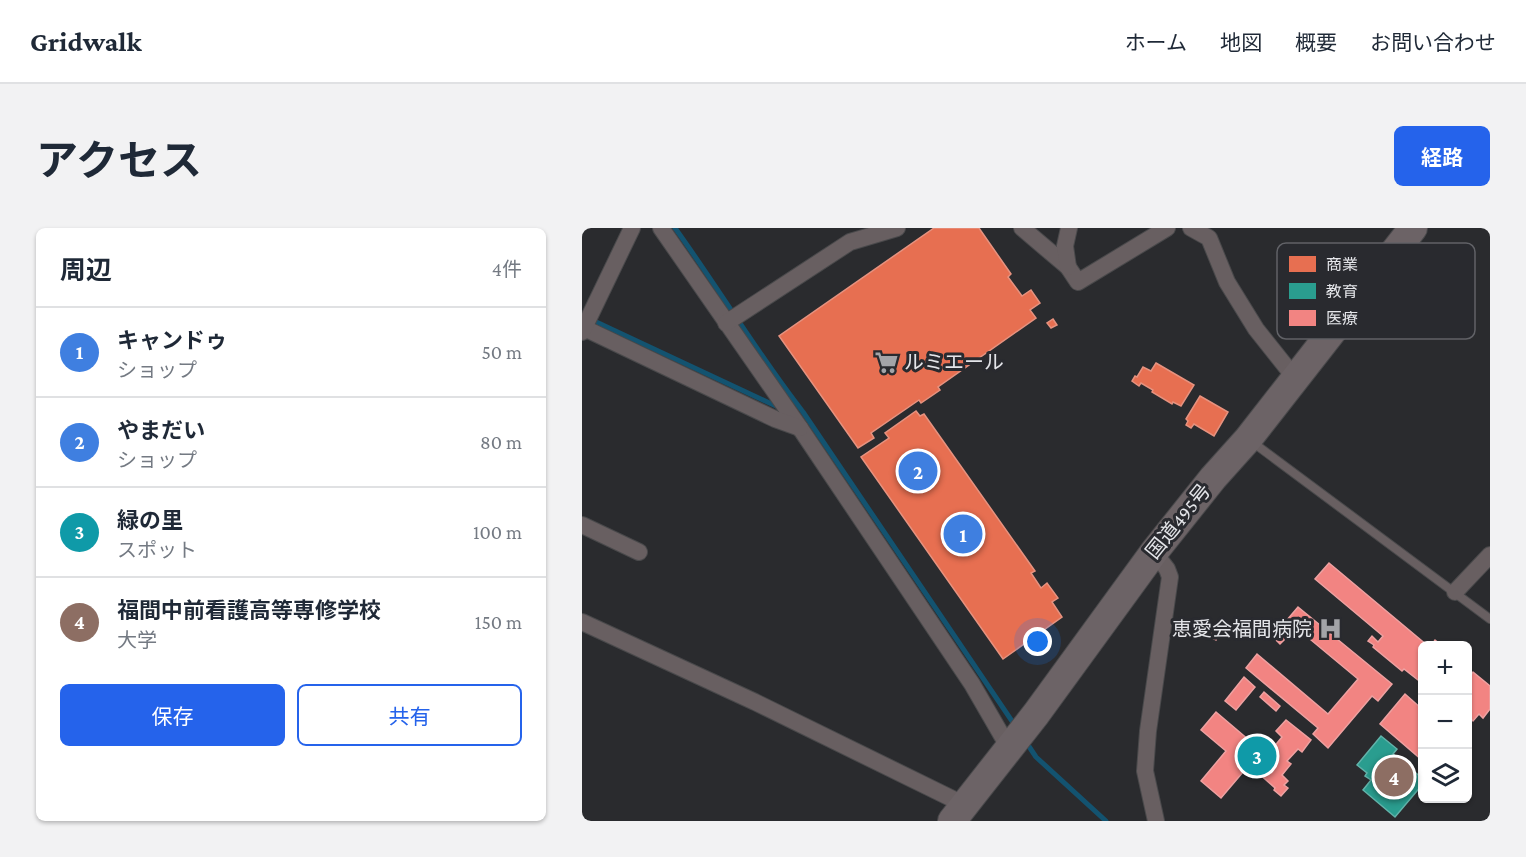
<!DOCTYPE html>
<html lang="ja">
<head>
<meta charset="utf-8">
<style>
	:root { --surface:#fff; --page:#f2f2f3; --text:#1f2937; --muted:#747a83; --line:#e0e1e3; --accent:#2563eb }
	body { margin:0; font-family:"Crimson Pro","Noto Sans JP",serif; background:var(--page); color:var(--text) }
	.controls { position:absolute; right:18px; bottom:18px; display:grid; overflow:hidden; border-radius:9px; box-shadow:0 2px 4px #0004 }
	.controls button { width:54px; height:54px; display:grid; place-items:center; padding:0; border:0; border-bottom:2px solid var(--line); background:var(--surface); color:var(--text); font:30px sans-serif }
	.you { position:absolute; left:456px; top:414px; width:21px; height:21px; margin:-15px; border:4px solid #fff; border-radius:50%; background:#1a73e8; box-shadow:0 0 0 9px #1a73e833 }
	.badge { display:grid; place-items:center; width:39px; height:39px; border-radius:50%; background:var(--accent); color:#fff; font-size:20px; font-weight:700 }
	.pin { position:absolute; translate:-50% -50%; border:3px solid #fff; box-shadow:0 2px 6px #0006 }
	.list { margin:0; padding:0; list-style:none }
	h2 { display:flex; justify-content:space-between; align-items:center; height:78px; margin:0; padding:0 24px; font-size:26px }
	h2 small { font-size:20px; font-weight:400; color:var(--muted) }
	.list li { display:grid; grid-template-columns:39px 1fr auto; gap:18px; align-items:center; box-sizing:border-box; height:90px; padding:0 24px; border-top:2px solid var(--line) }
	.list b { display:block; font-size:22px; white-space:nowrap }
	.list p { margin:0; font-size:20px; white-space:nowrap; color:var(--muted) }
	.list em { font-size:20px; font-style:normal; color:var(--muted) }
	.actions { display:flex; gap:12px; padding:18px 24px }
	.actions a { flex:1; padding:14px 0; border:2px solid var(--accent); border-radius:9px; text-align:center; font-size:21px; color:var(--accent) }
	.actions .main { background:var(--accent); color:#fff }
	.icon { flex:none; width:33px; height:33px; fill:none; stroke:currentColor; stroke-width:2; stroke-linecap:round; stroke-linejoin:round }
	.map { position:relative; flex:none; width:908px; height:593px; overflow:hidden; border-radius:9px }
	header { display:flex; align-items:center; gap:36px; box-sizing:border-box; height:84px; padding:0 30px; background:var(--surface); border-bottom:2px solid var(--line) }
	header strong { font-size:28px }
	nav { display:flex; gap:33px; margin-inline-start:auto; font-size:21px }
	.intro { display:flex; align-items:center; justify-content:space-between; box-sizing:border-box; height:144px; padding:0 36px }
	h1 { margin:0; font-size:42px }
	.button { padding:15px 27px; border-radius:9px; background:var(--accent); color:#fff; font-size:21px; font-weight:700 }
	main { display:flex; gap:36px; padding:0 36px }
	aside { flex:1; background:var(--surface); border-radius:9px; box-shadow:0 2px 4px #0004 }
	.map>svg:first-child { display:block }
</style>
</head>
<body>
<header>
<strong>Gridwalk</strong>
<nav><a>ホーム</a><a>地図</a><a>概要</a><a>お問い合わせ</a></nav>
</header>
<div class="intro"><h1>アクセス</h1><a class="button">経路</a></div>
<main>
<aside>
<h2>周辺<small>4件</small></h2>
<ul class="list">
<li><span class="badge" style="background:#3f7fe0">1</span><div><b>キャンドゥ</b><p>ショップ</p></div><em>50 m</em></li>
<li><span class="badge" style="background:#3f7fe0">2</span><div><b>やまだい</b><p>ショップ</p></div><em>80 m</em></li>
<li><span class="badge" style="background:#0f9aa8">3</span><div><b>緑の里</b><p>スポット</p></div><em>100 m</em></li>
<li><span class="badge" style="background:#8d6e63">4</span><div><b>福間中前看護高等専修学校</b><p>大学</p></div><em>150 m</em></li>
</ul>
<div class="actions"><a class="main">保存</a><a>共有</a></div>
</aside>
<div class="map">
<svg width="908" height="593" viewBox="0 0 908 593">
	<rect width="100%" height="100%" fill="#2a2b2e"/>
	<g fill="#e76f51" stroke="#e6927f" stroke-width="1.5">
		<polygon points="352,0 397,0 429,46 426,49 440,68 449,62 458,75 448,82 454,90 356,159 358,162 339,175 337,172 289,205 292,210 276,220 197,108"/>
		<polygon points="471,91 475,97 469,100 465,95"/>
		<polygon points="574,135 612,157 599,178 591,174 590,176 570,164 571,162 559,155 557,158 550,153 553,148 555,149 561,139 569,143"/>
		<polygon points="618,168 646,184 632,208 612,196 609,200 604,197 606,193 604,191"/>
		<polygon points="334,183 338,188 342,186 453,343 449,345 459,360 465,355 476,370 470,374 480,389 421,431 279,229 307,210 303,205"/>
	</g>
	<polygon fill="#2a9d8f" stroke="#62b3aa" stroke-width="1.5" points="799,508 815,521 811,526 840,550 837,554 840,557 813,589 781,562 789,552 783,548 785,545 775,537"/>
	<g fill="#f28482" stroke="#eea1a1" stroke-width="1.5">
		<polygon points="747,335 846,418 840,418 840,446 836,452 822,441 820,443 791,419 792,417 786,413 790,408 796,414 801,408 733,351"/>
		<polygon points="716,379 810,456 796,473 790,468 746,520 731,506 736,500 664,440 675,426 746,486 776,451 705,392"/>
		<polygon points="699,399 707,407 698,416 690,408"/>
		<polygon points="631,404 636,407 634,412 628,409"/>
		<polygon points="853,412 859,417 859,418 849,418"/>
		<polygon points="891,444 908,458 908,481 901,490 897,486 891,493 886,488 886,451"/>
		<polygon points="662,449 673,459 654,482 643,473"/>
		<polygon points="682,464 698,478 694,483 678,469"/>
		<polygon points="823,466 840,481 840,532 798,496"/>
		<polygon points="634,484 681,524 685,520 681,516 683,514 691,520 700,509 694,503 704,492 729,512 720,524 716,521 705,533 709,536 700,547 706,553 702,557 706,560 699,568 692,562 693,560 667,537 639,570 619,553 644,523 619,502"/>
	</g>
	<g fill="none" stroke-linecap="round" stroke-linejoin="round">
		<g stroke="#135370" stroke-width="5">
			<path d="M93 0C137 61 175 125 221 184L434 499"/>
			<polyline points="10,92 194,178"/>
			<polyline points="444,514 454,529 524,593"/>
		</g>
		<defs>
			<polyline id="service" points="669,213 908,391"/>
			<g id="minor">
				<polyline points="79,0 218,200 390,456 427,520"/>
				<polyline points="440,0 486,39 496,54 585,0"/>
				<polyline points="609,0 627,10 645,54 674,101 713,150"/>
				<polyline points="486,39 483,18 487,0"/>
				<polyline points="144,95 268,14 315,0"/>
				<polyline points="0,99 193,191 218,200"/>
				<polyline points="0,104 50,0"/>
				<polyline points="0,297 57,324"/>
				<polyline points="572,324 585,341 588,349 566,503 563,543 574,593"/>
				<polyline points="873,364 908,327"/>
				<polyline points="0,394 173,474 383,577"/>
			</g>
			<polyline id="trunk" points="370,593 454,486 572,324 631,250 666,211 831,0"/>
		</defs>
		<use href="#service" stroke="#49494b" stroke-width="10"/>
		<use href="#minor" stroke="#49494b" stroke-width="18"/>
		<use href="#trunk" stroke="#49494b" stroke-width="30"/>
		<use href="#service" stroke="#685f61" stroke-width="8"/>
		<use href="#minor" stroke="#685f61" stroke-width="16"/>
		<use href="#trunk" stroke="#6c6366" stroke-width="28"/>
	</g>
	<defs>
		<symbol id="supermarket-bare" viewBox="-9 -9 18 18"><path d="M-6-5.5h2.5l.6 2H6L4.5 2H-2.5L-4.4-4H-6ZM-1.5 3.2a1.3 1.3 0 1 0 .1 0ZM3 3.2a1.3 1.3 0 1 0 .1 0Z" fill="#a3a4a8" stroke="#292a2f" stroke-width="2.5" paint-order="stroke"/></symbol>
		<symbol id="hospital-bare" viewBox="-9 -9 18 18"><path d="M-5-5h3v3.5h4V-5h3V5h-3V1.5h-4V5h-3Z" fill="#a3a4a8" stroke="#292a2f" stroke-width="2.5" paint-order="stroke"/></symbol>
	</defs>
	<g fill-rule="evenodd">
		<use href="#supermarket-bare" x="288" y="118" width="33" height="33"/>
		<use href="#hospital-bare" x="732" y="384" width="33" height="33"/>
	</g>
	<g text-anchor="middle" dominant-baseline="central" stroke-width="6" stroke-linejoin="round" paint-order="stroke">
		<g font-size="20" fill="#e4e5e9" stroke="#292a2f" text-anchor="start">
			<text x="322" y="134">ルミエール</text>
			<text x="730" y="401" text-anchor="end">恵愛会福間病院</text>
		</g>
		<g font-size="20" fill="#e4e5e9" stroke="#292a2f">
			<text transform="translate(596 293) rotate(-51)">国道495号</text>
		</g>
	</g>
	<rect x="695" y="15" width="198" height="96" rx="9" fill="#292a2f" stroke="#616267" stroke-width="1.5"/>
	<rect x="707" y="28" width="27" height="16" fill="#e76f51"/>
	<rect x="707" y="55" width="27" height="16" fill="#2a9d8f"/>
	<rect x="707" y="82" width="27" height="16" fill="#f28482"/>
	<g font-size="16" fill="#e4e5e9">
		<text x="744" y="42">商業</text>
		<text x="744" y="69">教育</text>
		<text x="744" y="96">医療</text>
	</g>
</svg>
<div class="controls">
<button>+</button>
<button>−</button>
<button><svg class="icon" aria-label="layers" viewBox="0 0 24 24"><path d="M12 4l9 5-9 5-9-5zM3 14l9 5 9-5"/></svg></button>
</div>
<div class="you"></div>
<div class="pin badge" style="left:381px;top:306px;background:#3f7fe0">1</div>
<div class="pin badge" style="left:336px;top:243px;background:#3f7fe0">2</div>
<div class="pin badge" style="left:675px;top:528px;background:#0f9aa8">3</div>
<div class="pin badge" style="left:812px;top:549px;background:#8d6e63">4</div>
</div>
</main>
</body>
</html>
